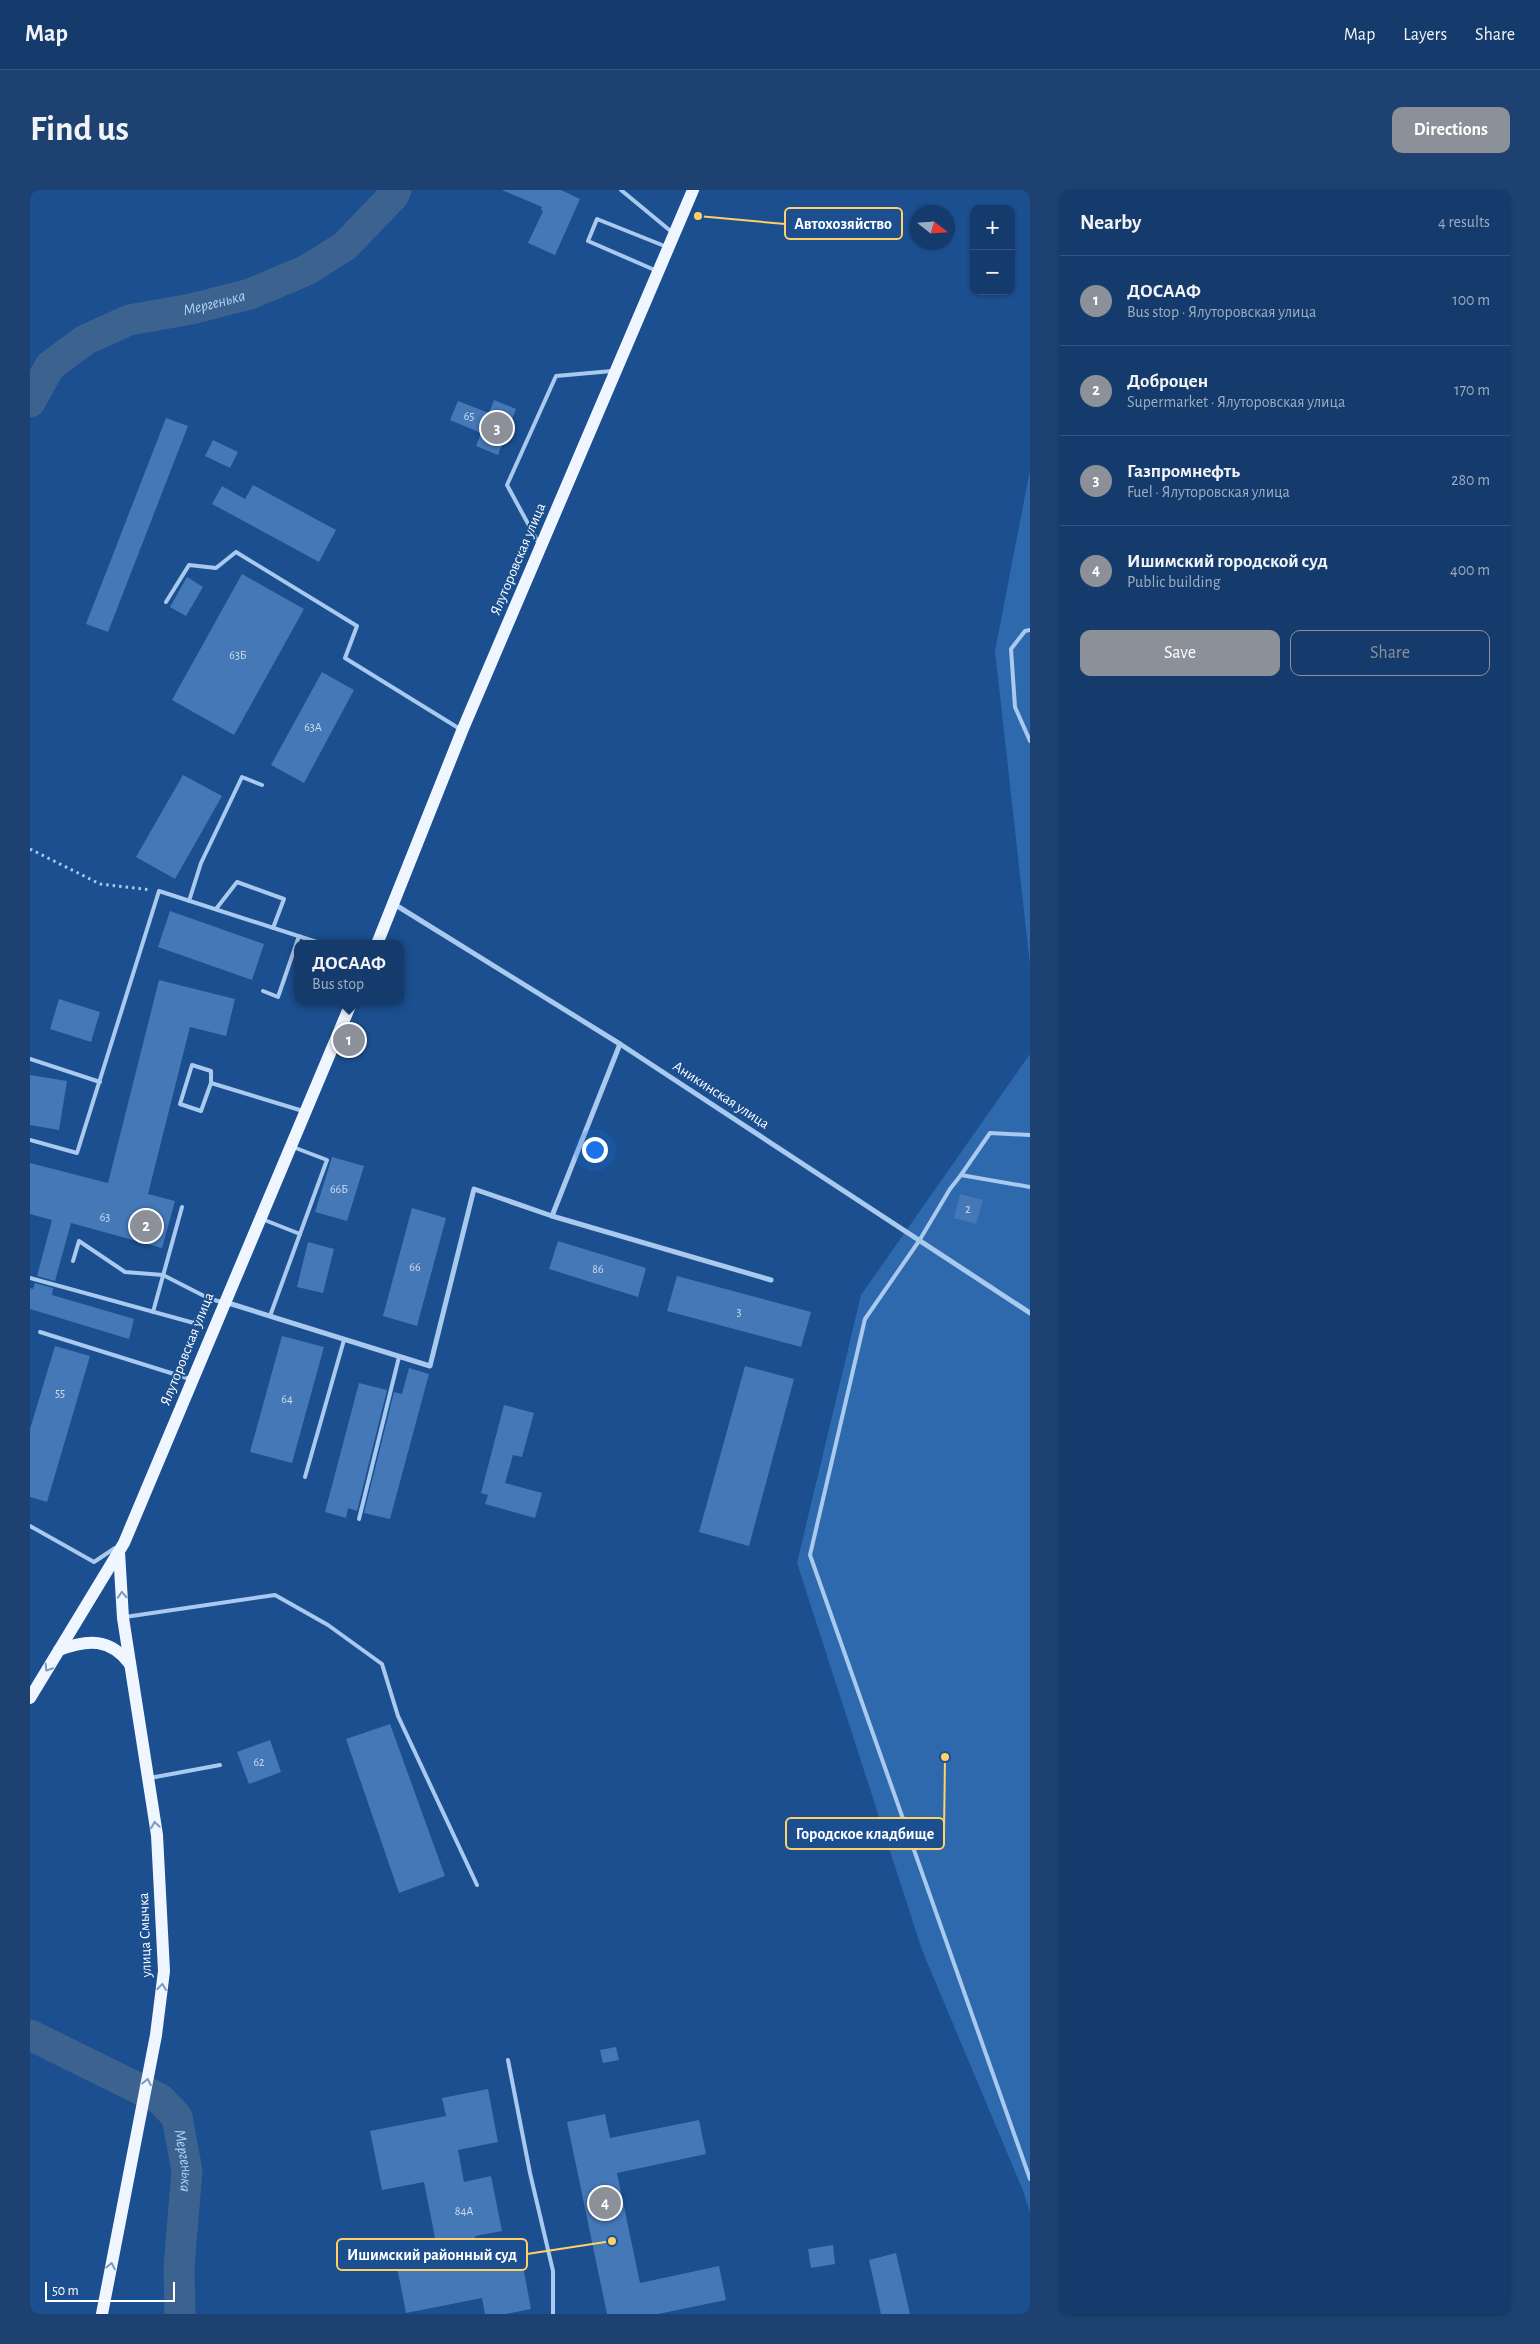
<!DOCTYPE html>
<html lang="en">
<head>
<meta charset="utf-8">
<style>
	:root { --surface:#143b6b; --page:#1d4271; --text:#f1f3f6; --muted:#9dadc1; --line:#33557e; --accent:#8c9099 }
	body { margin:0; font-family:"Alegreya Sans",sans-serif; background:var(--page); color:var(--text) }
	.controls { position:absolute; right:15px; top:15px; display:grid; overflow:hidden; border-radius:10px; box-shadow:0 1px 4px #0004 }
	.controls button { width:45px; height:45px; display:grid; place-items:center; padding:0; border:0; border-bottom:1px solid var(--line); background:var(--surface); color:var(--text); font:25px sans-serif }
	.compass { position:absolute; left:880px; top:15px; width:45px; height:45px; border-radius:50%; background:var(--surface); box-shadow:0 1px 4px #0004; rotate:107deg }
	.scale { position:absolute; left:15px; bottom:12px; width:130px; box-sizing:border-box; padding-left:5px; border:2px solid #fff; border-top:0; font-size:14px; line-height:18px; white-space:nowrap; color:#fff; -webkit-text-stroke:4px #1b4f8f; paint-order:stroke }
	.you { position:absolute; left:564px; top:959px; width:18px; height:18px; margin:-12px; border:4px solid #fff; border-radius:50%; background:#1a73e8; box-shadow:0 0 0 8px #1a73e833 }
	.badge { display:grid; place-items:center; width:32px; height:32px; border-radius:50%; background:var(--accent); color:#fff; font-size:16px; font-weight:700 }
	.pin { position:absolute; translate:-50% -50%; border:2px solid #fff; box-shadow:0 1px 5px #0006 }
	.popup { position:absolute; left:264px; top:750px; width:110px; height:65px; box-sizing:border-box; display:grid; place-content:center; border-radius:10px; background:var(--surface); filter:drop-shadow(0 1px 4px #0005); font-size:16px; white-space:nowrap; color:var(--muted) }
	.popup b { font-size:19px; color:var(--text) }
	.popup::after { content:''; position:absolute; left:50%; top:100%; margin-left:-10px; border:10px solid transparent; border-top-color:var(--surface) }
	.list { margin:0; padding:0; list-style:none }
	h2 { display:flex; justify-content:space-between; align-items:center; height:65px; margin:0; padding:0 20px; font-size:21px }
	h2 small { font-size:16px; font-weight:400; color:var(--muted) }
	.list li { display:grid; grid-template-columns:32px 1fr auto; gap:15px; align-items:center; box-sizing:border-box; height:90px; padding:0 20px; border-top:1px solid var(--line) }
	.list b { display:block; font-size:19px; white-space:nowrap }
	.list p { margin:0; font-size:16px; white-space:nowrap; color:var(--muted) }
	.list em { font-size:16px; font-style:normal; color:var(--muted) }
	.actions { display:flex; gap:10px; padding:15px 20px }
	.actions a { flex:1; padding:11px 0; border:1px solid var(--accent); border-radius:10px; text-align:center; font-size:18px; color:var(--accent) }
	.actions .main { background:var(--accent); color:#fff }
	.map { position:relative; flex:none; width:1000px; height:2124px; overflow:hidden; border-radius:10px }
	header { display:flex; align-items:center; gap:30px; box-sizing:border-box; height:70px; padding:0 25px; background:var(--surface); border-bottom:1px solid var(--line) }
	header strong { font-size:24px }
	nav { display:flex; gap:28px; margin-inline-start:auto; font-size:18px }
	.intro { display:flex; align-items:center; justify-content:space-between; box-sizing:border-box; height:120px; padding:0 30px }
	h1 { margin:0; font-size:35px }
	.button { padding:12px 22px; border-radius:10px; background:var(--accent); color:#fff; font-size:18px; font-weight:700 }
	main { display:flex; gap:30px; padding:0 30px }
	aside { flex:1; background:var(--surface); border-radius:10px; box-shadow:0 1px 4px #0004 }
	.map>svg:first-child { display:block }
</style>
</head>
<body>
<header>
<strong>Map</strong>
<nav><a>Map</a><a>Layers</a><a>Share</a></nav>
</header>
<div class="intro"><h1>Find us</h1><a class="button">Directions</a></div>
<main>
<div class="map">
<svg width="1000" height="2124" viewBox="0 0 1000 2124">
	<rect width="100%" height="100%" fill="#1b4f8f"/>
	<g fill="#2e69ad">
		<polygon points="1000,280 1000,775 965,461"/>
		<polygon points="1000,864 1000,2023 994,2003 892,1760 767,1373 831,1105"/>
	</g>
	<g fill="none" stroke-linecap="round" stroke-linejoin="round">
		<g stroke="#3c6290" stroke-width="31">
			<path id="s1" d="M0 212 20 176 55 150 99 130 161 119 220 104 277 80 315 56 363 6 366 0"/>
			<path id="s2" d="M0 1845 130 1909 147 1927 157 1981 149 2077 150 2124"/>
		</g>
	</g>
	<g fill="#4478b7">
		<polygon points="472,0 531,0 550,9 525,65 498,53 513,21 511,20 512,17"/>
		<polygon points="464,210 486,219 468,265 446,256 451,243 420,230 428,211 459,223"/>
		<polygon points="136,228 158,236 78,442 56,434"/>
		<polygon points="183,250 208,262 200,278 175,266"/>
		<polygon points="223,295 306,340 289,372 182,314 192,296 215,309"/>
		<polygon points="212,384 274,419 204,545 142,510"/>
		<polygon points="157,387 173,397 156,426 140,417"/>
		<polygon points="292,482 324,500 274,593 241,575"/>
		<polygon points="153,585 192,606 145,689 106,667"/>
		<polygon points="140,721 234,754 222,790 128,757"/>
		<polygon points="129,790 205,809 196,846 160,837 118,1004 145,1011 132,1058 41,1033 25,1091 7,1086 22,1030 0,1024 0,973 78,993"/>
		<polygon points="29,809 70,822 61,852 20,839"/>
		<polygon points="0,885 37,891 29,940 0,935"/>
		<polygon points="302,967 334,976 317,1031 285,1022"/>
		<polygon points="930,1004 953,1010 946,1034 924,1028"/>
		<polygon points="382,1018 416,1028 387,1136 353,1126"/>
		<polygon points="528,1051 616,1078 608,1107 519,1079"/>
		<polygon points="278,1052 304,1059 293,1103 267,1097"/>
		<polygon points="647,1086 781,1122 771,1157 637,1121"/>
		<polygon points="5,1093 23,1098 22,1105 104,1129 99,1149 0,1119 0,1098 3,1099"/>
		<polygon points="252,1146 294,1157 262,1273 220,1262"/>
		<polygon points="25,1156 60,1166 17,1312 0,1307 0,1239"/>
		<polygon points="715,1176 764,1189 719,1356 669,1342"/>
		<polygon points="379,1178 399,1184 360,1329 334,1323 364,1202 372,1204"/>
		<polygon points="329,1193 357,1200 327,1321 318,1318 316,1328 295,1322"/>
		<polygon points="474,1215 504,1223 492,1267 483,1265 475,1293 512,1303 505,1328 455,1314 458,1305 451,1303"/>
		<polygon points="360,1534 415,1686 369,1703 316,1549"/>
		<polygon points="240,1550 251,1582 219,1594 207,1562"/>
		<polygon points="586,1857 589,1870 573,1873 570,1860"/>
		<polygon points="458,1899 468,1952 428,1960 434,1992 461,1986 472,2041 445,2046 451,2079 492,2071 501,2119 476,2124 455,2124 452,2108 376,2123 366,2072 408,2063 394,1992 352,2000 340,1941 416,1926 412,1908"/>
		<polygon points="575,1924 580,1948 669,1930 676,1964 587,1983 610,2093 689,2076 696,2110 628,2124 577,2124 537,1932"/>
		<polygon points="803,2055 805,2074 781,2078 778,2059"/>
		<polygon points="866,2063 880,2124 851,2124 839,2070"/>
	</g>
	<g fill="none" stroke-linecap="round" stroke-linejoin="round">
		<polyline stroke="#a9c9ee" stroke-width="3" stroke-dasharray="2.5 4" stroke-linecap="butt" points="0,659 70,694 121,700"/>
		<g stroke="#a9c9ee" stroke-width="4">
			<polyline points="591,0 643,43"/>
			<polyline points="627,81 558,51 567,29 637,57"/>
			<polyline points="509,354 477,295 526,186 582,181"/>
			<polyline points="136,412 159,375 186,378 206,362 327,436 315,468 430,539"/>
			<polyline points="1000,440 995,441 981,459 985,517 1000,551"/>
			<polyline points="159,711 171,673 212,587 232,595"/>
			<polyline points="186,719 207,692 254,709 243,738"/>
			<polyline points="233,801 248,807 269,746"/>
			<polyline points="0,869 70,892"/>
			<polyline points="181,893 171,921 150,914 162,875 181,881 181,893 273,921"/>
			<polyline points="0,950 47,963 129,701 293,754"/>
			<polyline points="931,985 960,943 1000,945"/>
			<polyline points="1000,997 931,985 920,999 889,1051 835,1129 780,1365 1000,1989"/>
			<polyline points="232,1029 270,1044"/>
			<polyline points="43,1071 49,1051 95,1082 133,1085 180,1109"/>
			<polyline points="0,1088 164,1133 180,1109 192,1112"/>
			<polyline points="123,1122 152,1017"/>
			<polyline points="240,1126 297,970 263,957"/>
			<polyline points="10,1142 160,1189"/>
			<polyline points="275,1287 314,1150"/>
			<polyline points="329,1329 369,1167"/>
			<polyline points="0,1336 64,1372 85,1358"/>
			<polyline points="95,1427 245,1405 298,1435 352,1474 368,1526 447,1695"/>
			<polyline points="120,1588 190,1575"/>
			<polyline points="478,1870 500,1983 523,2081 523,2124"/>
		</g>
		<g stroke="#a9c9ee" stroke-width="5">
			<polyline points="364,714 590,854 1000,1123"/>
			<polyline points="522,1026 741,1090"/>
			<polyline points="195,1112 400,1176 444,999 522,1026 590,854"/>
		</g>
		<g stroke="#f0f6ff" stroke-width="12">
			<polyline points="347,754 432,541 663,0"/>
			<path d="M29 1460C58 1449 80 1448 100 1474"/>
			<polyline points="0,1508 94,1353 322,811"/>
			<polyline points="72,2124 126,1845 134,1781 127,1645 93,1428 89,1362"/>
		</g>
	</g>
	<defs><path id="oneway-chevron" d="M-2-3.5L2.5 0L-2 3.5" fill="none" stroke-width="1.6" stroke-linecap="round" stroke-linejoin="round" transform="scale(1.25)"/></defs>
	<g stroke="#7b9ac1">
		<use href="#oneway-chevron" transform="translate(92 1405) rotate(-93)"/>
		<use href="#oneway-chevron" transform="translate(18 1478) rotate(122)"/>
		<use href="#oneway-chevron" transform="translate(125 1635) rotate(-99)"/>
		<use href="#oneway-chevron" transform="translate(132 1797) rotate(-83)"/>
		<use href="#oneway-chevron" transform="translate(117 1892) rotate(-79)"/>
		<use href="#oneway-chevron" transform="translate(81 2076) rotate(-79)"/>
	</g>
	<g text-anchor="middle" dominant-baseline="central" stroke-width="4" stroke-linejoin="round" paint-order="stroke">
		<g font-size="12" fill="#d0dded">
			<text x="439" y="226">65</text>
			<text x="208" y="465">63Б</text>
			<text x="283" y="537">63А</text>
			<text x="309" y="999">66Б</text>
			<text x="938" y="1019">2</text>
			<text x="75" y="1027">63</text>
			<text x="385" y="1077">66</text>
			<text x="568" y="1079">86</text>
			<text x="709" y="1122">3</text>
			<text x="30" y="1203">55</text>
			<text x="257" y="1209">64</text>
			<text x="229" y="1572">62</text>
			<text x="434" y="2021">84А</text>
		</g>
		<g font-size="15" fill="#fff" stroke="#1b4f8f">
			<text transform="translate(488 369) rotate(-67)">Ялуторовская улица</text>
			<text transform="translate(691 905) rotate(33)">Аникинская улица</text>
			<text transform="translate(157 1159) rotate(-68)">Ялуторовская улица</text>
			<text transform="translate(115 1745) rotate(-92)">улица Смычка</text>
		</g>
		<g font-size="16" font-style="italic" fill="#b5d3f5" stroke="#1b4f8f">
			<text stroke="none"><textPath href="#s1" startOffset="220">Мергенька</textPath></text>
			<text stroke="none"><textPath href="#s2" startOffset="214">Мергенька</textPath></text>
		</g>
	</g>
	<path fill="none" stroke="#ffd166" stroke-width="2" d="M668 26L755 34M915 1567L914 1644M582 2051L497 2064"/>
	<g fill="#ffd166" stroke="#1b4f8f" stroke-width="2">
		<circle cx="668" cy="26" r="5"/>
		<circle cx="915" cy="1567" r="5"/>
		<circle cx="582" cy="2051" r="5"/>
	</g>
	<g fill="#1b4f8f" stroke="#ffd166" stroke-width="2">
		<rect x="755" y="18" width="117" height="31" rx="5"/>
		<rect x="756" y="1628" width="158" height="31" rx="5"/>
		<rect x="307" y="2049" width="190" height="31" rx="5"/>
	</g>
	<g font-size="16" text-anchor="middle" font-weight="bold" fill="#fff">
		<text x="813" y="39">Автохозяйство</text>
		<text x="835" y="1649">Городское кладбище</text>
		<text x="402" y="2070">Ишимский районный суд</text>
	</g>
</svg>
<div class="controls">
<button>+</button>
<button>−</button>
</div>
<svg class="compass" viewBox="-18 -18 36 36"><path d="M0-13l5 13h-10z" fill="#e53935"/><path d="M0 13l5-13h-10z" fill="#9dadc1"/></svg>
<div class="scale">50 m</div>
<div class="you"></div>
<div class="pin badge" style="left:319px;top:850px">1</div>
<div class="popup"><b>ДОСААФ</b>Bus stop</div>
<div class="pin badge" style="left:116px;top:1036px">2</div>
<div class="pin badge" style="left:467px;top:238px">3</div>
<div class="pin badge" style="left:575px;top:2013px">4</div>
</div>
<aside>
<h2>Nearby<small>4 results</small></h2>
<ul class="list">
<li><span class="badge">1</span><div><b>ДОСААФ</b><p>Bus stop · Ялуторовская улица</p></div><em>100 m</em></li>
<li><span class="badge">2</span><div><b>Доброцен</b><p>Supermarket · Ялуторовская улица</p></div><em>170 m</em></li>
<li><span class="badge">3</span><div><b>Газпромнефть</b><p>Fuel · Ялуторовская улица</p></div><em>280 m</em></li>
<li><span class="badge">4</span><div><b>Ишимский городской суд</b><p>Public building</p></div><em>400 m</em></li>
</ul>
<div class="actions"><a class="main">Save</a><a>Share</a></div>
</aside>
</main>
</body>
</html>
